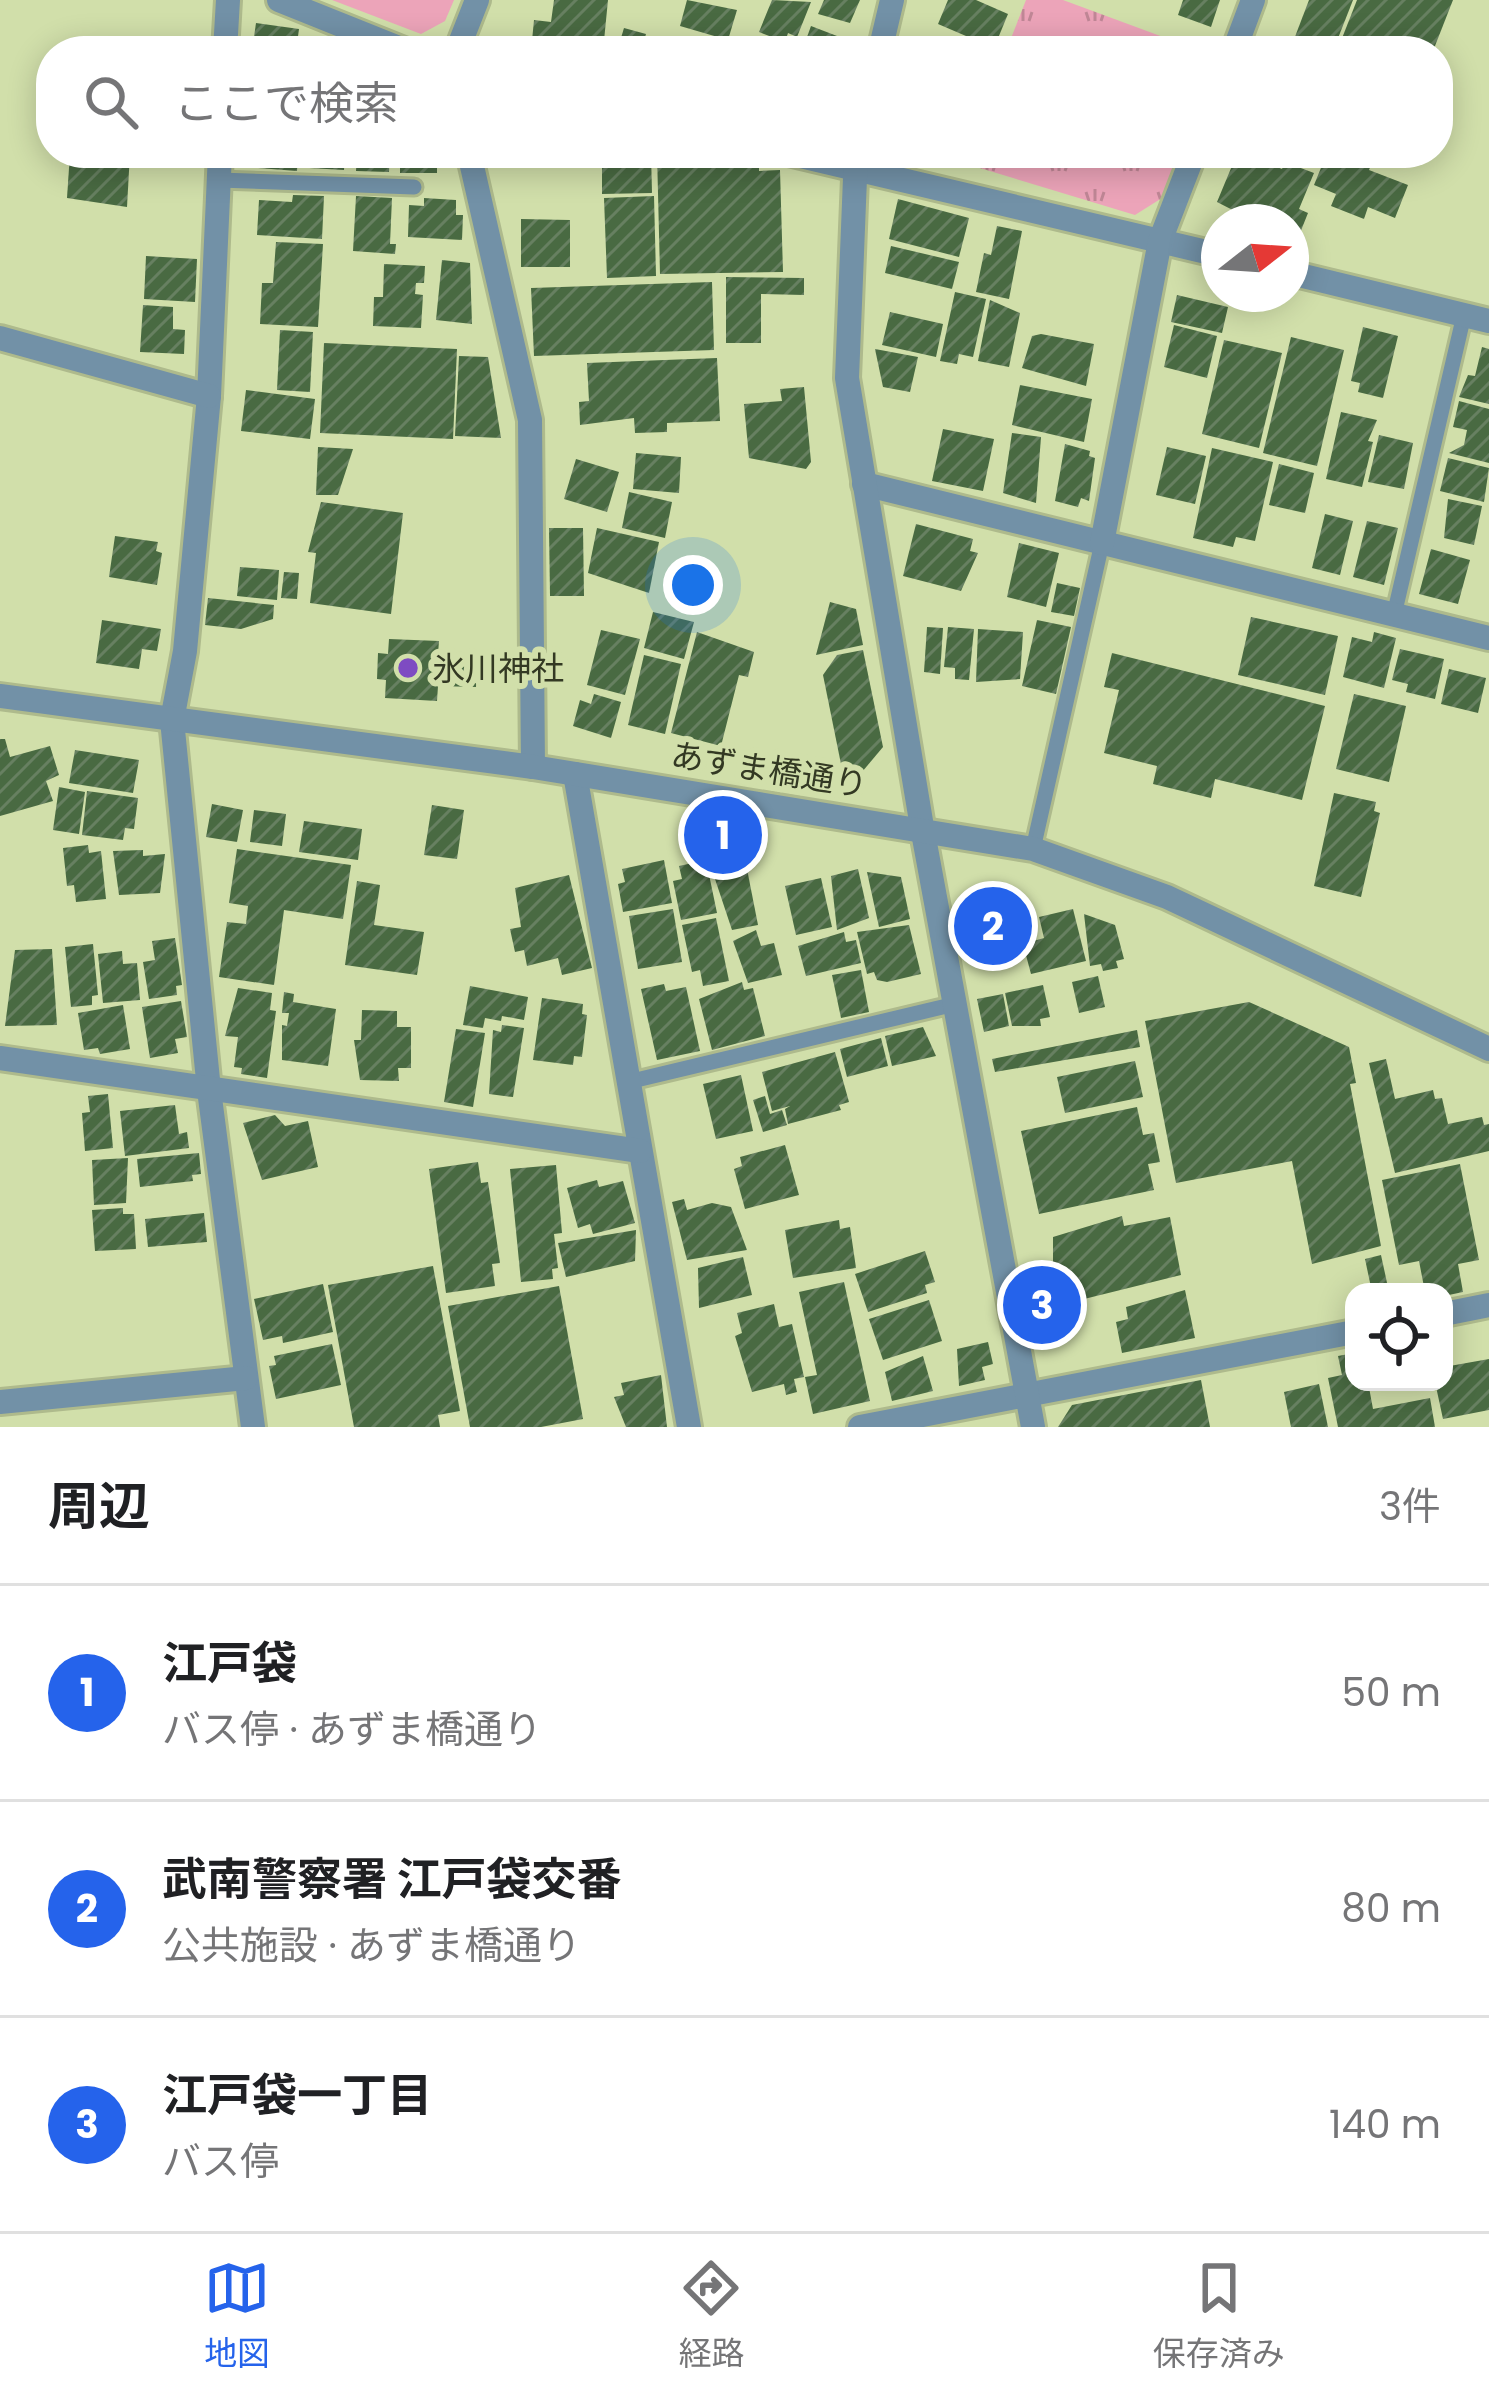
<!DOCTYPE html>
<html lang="ja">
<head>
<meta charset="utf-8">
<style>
	:root { --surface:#fff; --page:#f6f6f6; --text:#202124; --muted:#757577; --line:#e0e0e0; --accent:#2563eb }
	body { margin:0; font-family:Poppins,"Noto Sans JP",sans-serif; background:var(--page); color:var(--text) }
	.controls { position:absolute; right:36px; bottom:36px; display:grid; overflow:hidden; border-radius:24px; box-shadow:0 6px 30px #0003 }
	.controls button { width:108px; height:108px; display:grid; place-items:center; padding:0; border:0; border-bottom:3px solid var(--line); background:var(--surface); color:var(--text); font:60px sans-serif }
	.compass { position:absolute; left:1201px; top:204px; width:108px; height:108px; border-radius:50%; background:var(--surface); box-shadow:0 6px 30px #0003; rotate:73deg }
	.you { position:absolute; left:693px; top:585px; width:42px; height:42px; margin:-30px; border:9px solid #fff; border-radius:50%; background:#1a73e8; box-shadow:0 0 0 18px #1a73e833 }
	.badge { display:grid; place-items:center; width:78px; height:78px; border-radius:50%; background:var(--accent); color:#fff; font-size:39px; font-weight:700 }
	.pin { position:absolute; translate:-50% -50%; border:6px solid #fff; box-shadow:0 3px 12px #0006 }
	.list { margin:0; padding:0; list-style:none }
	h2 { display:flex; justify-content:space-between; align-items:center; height:156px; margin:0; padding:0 48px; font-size:51px }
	h2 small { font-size:39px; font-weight:400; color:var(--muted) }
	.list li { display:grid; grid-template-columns:78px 1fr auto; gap:36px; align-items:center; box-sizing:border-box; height:216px; padding:0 48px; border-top:3px solid var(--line) }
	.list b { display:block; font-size:45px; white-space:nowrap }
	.list p { margin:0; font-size:39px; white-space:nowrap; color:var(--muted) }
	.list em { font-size:39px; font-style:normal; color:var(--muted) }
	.icon { flex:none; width:66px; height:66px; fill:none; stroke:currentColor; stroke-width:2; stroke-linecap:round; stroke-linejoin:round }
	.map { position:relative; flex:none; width:1489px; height:1427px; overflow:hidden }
	.search { position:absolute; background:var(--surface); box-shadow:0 6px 30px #0003; left:36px; right:36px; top:36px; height:132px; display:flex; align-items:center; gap:30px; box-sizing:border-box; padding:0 42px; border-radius:48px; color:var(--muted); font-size:45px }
	.sheet { height:804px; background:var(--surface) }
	nav { display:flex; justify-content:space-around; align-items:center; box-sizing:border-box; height:168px; border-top:3px solid var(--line); background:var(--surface); font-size:33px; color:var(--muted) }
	nav a { display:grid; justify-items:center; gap:6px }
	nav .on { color:var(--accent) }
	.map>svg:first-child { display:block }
</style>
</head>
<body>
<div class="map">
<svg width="1489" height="1427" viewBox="0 0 1489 1427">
	<defs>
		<pattern id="grass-tufts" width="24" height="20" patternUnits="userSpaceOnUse" patternTransform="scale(3)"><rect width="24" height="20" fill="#eca4b9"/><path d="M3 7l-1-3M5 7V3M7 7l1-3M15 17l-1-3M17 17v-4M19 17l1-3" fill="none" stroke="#c08796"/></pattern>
		<pattern id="building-hatch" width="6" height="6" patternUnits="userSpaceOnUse" patternTransform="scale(3)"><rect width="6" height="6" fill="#496a42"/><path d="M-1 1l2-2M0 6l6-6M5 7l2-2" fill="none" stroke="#678061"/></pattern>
	</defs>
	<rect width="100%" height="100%" fill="#d1dfaa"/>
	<g fill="url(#grass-tufts)">
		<polygon points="1026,0 1063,0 1201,51 1006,51"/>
		<polygon points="964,153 1178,153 1162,198 1135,215 960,162"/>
	</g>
	<polygon fill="#eca4b9" points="332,0 454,0 445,21 421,34"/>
	<g fill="url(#building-hatch)">
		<polygon points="554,0 608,0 603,51 531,51 534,20 551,22"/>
		<polygon points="687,0 737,10 728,40 680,26"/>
		<polygon points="772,0 811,2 797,37 788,33 785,42 759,32"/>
		<polygon points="824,0 860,0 850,23 818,14"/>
		<polygon points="948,0 976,0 1008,14 994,48 938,24"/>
		<polygon points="1183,0 1220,0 1211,27 1178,15"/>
		<polygon points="1309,0 1353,0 1333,51 1293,42"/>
		<polygon points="1357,0 1453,0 1433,51 1337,51"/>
		<polygon points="256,23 299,29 296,51 252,51"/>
		<polygon points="811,26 850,41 846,51 802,51"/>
		<polygon points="624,28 646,34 641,51 617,51"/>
		<polygon points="70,153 130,153 127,207 67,198"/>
		<polygon points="259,153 298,153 297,171 258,168"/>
		<polygon points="309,153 345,153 344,170 309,168"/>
		<polygon points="357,153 390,153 389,172 356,171"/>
		<rect x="400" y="153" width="37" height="20"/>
		<polygon points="602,153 651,153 652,193 602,194"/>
		<polygon points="657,153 700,153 759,164 759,171 780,170 783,272 660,274"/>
		<polygon points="1327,153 1376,153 1369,170 1408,185 1395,218 1368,207 1364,219 1331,206 1336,194 1314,185"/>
		<polygon points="1246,154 1282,169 1285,162 1314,173 1299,209 1308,213 1298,238 1291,235 1291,222 1256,222 1217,202 1234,161 1242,164"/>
		<polygon points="293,195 324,196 322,239 257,235 259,200 292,202"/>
		<polygon points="356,196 392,198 390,244 396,244 395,254 353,251"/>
		<polygon points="654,196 656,276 607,278 604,198"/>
		<polygon points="424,198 456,200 456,215 463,215 462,240 408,237 409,205 424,206"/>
		<polygon points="898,199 969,218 959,257 889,239"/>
		<polygon points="521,219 570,220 570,267 521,267"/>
		<polygon points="997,226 1022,231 1009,299 976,292 984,253 991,255"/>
		<polygon points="276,242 323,244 318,327 260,324 262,283 273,283"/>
		<polygon points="891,246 959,262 952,289 885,273"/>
		<polygon points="146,256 197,259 195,302 144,299"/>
		<polygon points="442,260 470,263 472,324 436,320"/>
		<polygon points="384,264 425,266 424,283 416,283 415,294 423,295 421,328 373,326 374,297 383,297"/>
		<polygon points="726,277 804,278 804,295 761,294 761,343 726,343"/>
		<polygon points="712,282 714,350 534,356 531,288"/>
		<polygon points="955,292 986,299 973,357 959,354 957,364 940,361"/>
		<polygon points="1177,295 1228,307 1222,333 1171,322"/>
		<polygon points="990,300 1020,313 1009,367 978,361"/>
		<polygon points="143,305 173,307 173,329 185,330 184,354 140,352"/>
		<polygon points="890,312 943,324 936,357 882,345"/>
		<polygon points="1174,325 1217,336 1207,378 1164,367"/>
		<polygon points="1363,327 1398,336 1383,398 1358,392 1360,383 1351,381"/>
		<polygon points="280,330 313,332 310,392 277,390"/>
		<polygon points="1041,334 1094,344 1086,386 1022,368 1032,336"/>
		<polygon points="1291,337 1344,350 1317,466 1263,453"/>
		<polygon points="1224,340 1282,353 1259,448 1202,434"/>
		<polygon points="324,343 457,349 453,439 320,433"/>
		<polygon points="1482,347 1489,349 1489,404 1459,397 1468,375 1475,376"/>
		<polygon points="875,349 918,357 910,392 883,387"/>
		<polygon points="459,356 488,357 501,438 455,436"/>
		<polygon points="717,358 720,421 667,423 667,432 635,433 634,418 580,425 579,402 589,401 587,363"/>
		<polygon points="1020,385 1092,399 1084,442 1012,425"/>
		<polygon points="804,387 811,462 806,469 749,458 744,404 782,401 780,389"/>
		<polygon points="246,390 315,399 310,439 241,431"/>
		<polygon points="1459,401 1489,409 1489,463 1449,453 1464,445 1467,430 1453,427"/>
		<polygon points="1341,412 1377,420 1368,441 1373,442 1362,487 1326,479"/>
		<polygon points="943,429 994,439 983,491 932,481"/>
		<polygon points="1012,433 1041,437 1036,503 1003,493"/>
		<polygon points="1379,435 1413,443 1404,489 1368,482"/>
		<polygon points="1065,444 1090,451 1089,456 1095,458 1089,501 1081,498 1078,507 1055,501"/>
		<polygon points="318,447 353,449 338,495 316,495"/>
		<polygon points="1167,447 1206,456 1195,504 1156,495"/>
		<polygon points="1212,448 1273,462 1255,541 1236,537 1233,547 1193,538"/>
		<polygon points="636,453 681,457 679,493 633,489"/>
		<polygon points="1448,458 1489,468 1484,502 1440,491"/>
		<polygon points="576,459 619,472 607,512 564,499"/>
		<polygon points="1279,464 1314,473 1305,513 1269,505"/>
		<polygon points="629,492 672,502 665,538 622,528"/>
		<polygon points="1448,499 1482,506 1474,545 1444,538"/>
		<polygon points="321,502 403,513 391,614 310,603 316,553 308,552"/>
		<polygon points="1325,514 1353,521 1340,575 1312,568"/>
		<polygon points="1367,521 1398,528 1384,585 1353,577"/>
		<polygon points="916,524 973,539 970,551 978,553 961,591 903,576"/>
		<polygon points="549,528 583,528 584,596 550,596"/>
		<polygon points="597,528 659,542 649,593 588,573"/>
		<polygon points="115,536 158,542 156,551 162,553 157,585 109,577"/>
		<polygon points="1019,543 1059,553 1046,607 1007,597"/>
		<polygon points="1431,549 1470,560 1458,604 1419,594"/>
		<polygon points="240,567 279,570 277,600 237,596"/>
		<polygon points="284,572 299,573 297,599 281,598"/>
		<polygon points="1057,583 1080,588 1074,616 1051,612"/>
		<polygon points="208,598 274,605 273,619 241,629 205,625"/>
		<polygon points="830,602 856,609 863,645 816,655"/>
		<polygon points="653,612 694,622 684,659 644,648"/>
		<polygon points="1251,617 1338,636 1325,695 1238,675"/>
		<polygon points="102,620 161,629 157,651 142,649 139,669 96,663"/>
		<polygon points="1037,620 1071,627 1056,694 1022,686"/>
		<polygon points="927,627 943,628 940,674 924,672"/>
		<polygon points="948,627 974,629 969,680 955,679 955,668 944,667"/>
		<polygon points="978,629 1023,632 1020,679 976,682"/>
		<polygon points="601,630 640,639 625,695 587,685"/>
		<polygon points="697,632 754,652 748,677 739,675 721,746 671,733"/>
		<polygon points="1374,632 1396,638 1384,688 1343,677 1352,637 1372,642"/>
		<polygon points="389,639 439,641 438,654 477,655 476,687 438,686 437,701 385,698 386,680 377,679 378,653 388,654"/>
		<polygon points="1400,649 1444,659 1435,699 1406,692 1408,684 1392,680"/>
		<polygon points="863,650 883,747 862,772 842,769 823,675 837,655"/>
		<polygon points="1112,653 1325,706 1302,800 1215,779 1211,798 1153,784 1157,766 1104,753 1119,690 1104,687"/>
		<polygon points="644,655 681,664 665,734 628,725"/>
		<polygon points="1449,669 1486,678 1478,713 1441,704"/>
		<polygon points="594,694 621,702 611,738 573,726 580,700 591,704"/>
		<polygon points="1354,694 1406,706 1389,782 1336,769"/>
		<polygon points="0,739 5,739 10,757 50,746 59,775 46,781 53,801 0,816"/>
		<polygon points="75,750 139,760 133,793 69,783"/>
		<polygon points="59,787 85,792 79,834 53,830"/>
		<polygon points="87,791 138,798 134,829 125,828 123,840 82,835"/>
		<polygon points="1334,793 1376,802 1374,811 1380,813 1361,897 1314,886"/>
		<polygon points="212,804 243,810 237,842 206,837"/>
		<polygon points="432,805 464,810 457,859 424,855"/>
		<polygon points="254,810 286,814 282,846 250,842"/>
		<polygon points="304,821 362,829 358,860 299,852"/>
		<polygon points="88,845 89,853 101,851 106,899 76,902 74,885 67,886 63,848"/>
		<polygon points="237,849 351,865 343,919 284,910 274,985 219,977 227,922 246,924 248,906 229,903"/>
		<polygon points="143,850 143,856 165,854 160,893 119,895 113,851"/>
		<polygon points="664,860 672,903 623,912 618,884 625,882 622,869"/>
		<polygon points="706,860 717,913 681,920 673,881 682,879 679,866"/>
		<polygon points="747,869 758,925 732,930 714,876"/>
		<polygon points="858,869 869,918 837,930 831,876"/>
		<polygon points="867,872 901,877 910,919 879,927"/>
		<polygon points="569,875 592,968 562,975 558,958 527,966 524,950 515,952 510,929 521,927 515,888"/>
		<polygon points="821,878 832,927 796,935 785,886"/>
		<polygon points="357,881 380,885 374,925 424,932 417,975 345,965"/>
		<polygon points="1003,898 1014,949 983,955 972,905"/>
		<polygon points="673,909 682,962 638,969 629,916"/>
		<polygon points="1073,909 1086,961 1031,974 1023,944 1044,938 1039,917"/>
		<polygon points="1084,914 1115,925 1124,959 1116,961 1118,968 1103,971 1101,964 1090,966"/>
		<polygon points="716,918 729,981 703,986 700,970 692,972 682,925"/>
		<polygon points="909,925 921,974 887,982 877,980 874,972 867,974 857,932"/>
		<polygon points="756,930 761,946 774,943 782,975 748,983 733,941"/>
		<polygon points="844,932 846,942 856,940 861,963 806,976 798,946"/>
		<polygon points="175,938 182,985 176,986 177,995 149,999 143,962 155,960 152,941"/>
		<polygon points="93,944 98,995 92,996 92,1005 71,1007 65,947"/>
		<polygon points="52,949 57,1025 5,1026 15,950"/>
		<polygon points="122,951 123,964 137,963 140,1000 103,1003 98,954"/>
		<polygon points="861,970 869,1012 841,1018 832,975"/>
		<polygon points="1098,976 1105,1007 1079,1013 1072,982"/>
		<polygon points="742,982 744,990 753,988 765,1036 712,1050 699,999"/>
		<polygon points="664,984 666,991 686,987 700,1051 657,1060 641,989"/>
		<polygon points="1043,985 1050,1017 1040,1019 1041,1026 1012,1026 1005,993"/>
		<polygon points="470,986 528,997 524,1020 502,1016 501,1021 485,1018 483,1028 463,1025"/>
		<polygon points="238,988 272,993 270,1010 276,1011 267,1078 241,1074 242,1068 234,1067 238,1037 225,1036"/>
		<polygon points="284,992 294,994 293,1002 336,1009 328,1066 282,1060 282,1025 287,1026 289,1013 282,1013"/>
		<polygon points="1003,994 1009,1026 984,1032 977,999"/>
		<polygon points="542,998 583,1004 582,1014 587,1015 582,1057 574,1056 573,1065 533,1060"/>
		<polygon points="181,1001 187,1037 175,1039 178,1053 150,1058 142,1007"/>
		<polygon points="1249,1002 1349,1047 1356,1083 1350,1084 1381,1246 1312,1264 1292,1161 1176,1183 1145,1021"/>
		<polygon points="123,1005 130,1049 100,1054 98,1048 84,1050 78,1013"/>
		<polygon points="362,1010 397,1011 397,1027 411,1027 411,1068 398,1068 399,1081 360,1080 354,1040 361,1040"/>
		<polygon points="502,1025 524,1028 513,1097 489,1094 493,1030 501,1032"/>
		<polygon points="923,1027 936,1056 892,1066 885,1036"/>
		<polygon points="456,1029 485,1033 473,1107 444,1102"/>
		<polygon points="1137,1030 1140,1047 995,1072 992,1059"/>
		<polygon points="881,1038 888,1066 847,1077 840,1049"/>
		<polygon points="835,1052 849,1102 839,1105 841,1110 788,1124 785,1109 790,1106 772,1111 762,1072"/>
		<polygon points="1386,1059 1395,1099 1433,1090 1435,1099 1442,1098 1448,1124 1482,1117 1484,1125 1489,1124 1489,1151 1395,1173 1369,1063"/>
		<polygon points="1135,1061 1143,1097 1065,1113 1057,1077"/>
		<polygon points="741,1075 753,1131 716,1139 703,1084"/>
		<polygon points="108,1094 113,1148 85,1151 82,1113 90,1112 88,1096"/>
		<polygon points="765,1096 770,1114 782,1110 787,1125 763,1132 753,1100"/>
		<polygon points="175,1105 179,1134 187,1132 189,1148 125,1156 120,1111"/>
		<polygon points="1137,1107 1143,1135 1154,1133 1160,1162 1148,1164 1154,1190 1039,1214 1021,1131"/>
		<polygon points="275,1115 285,1126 308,1121 318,1167 262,1180 243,1123"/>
		<polygon points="785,1145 799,1195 745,1209 734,1169 742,1166 740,1157"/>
		<polygon points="199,1153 201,1174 192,1175 193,1181 140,1187 137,1159"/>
		<polygon points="128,1158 126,1203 94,1205 92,1160"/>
		<polygon points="478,1162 481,1183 488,1182 500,1263 492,1264 495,1286 446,1293 429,1169"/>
		<polygon points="1460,1164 1479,1260 1458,1264 1463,1292 1444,1296 1425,1292 1419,1261 1399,1265 1382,1180"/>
		<polygon points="556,1165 562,1233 554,1234 558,1268 552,1269 553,1279 521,1282 510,1169"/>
		<polygon points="597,1180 599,1187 623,1181 635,1223 593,1234 590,1224 578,1228 567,1188"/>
		<polygon points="684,1199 687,1210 712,1203 731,1207 747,1250 687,1260 672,1202"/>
		<polygon points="123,1208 123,1214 134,1214 136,1249 95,1251 92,1210"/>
		<polygon points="204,1213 207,1242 148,1247 145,1219"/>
		<polygon points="1122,1216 1124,1226 1170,1217 1181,1275 1068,1303 1053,1297 1048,1269 1053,1268 1053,1237"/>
		<polygon points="839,1220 840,1229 850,1227 856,1268 793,1278 785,1230"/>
		<polygon points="636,1230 635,1261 566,1277 558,1243"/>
		<polygon points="925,1251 935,1282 925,1285 927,1293 868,1312 855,1274"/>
		<polygon points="1381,1255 1389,1292 1372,1292 1365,1259"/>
		<polygon points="743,1257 752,1295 699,1308 698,1268"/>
		<polygon points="433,1266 460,1411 438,1415 440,1427 354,1427 328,1285"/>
		<polygon points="844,1282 870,1401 813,1414 805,1377 817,1375 799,1292"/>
		<polygon points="323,1284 333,1332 283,1343 282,1336 263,1340 254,1299"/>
		<polygon points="559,1286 583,1419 541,1427 470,1427 448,1306"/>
		<polygon points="1185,1290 1195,1338 1122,1353 1116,1322 1128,1319 1126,1307"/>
		<polygon points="929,1300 942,1341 883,1360 869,1319"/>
		<polygon points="774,1304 779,1327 792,1324 804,1377 794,1379 797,1392 786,1395 784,1384 752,1392 735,1336 742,1333 737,1313"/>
		<polygon points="988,1342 993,1364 982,1367 985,1380 959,1386 957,1349"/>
		<polygon points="332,1344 341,1385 276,1399 269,1366 276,1365 274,1356"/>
		<polygon points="1354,1353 1354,1382 1368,1382 1373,1409 1430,1398 1435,1427 1338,1427 1328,1378 1342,1375 1338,1356"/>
		<polygon points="923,1356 933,1391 892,1401 885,1372"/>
		<polygon points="1489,1359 1489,1410 1443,1419 1435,1382 1444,1382 1444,1367"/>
		<polygon points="661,1375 667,1427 626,1427 614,1397 624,1395 621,1383"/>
		<polygon points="1201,1380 1210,1427 1058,1427 1072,1405"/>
		<polygon points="1319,1384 1328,1427 1291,1427 1284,1392"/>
	</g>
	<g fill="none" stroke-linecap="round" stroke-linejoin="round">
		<defs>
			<g id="service">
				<polyline points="219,180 414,187"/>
				<polyline points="1394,615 1464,315"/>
				<polyline points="1033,849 1102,543"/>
				<polyline points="628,1082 955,1004"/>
			</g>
			<g id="minor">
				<polyline points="279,0 406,51"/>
				<polyline points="225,51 228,0"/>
				<polyline points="457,51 477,0"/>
				<polyline points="1234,51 1253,0"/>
				<polyline points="220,153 209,396 185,651 172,720 209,1090 253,1427"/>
				<polyline points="469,153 530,420 533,767"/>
				<polyline points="788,153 1219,255"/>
				<polyline points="1291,273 1489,321"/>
				<polyline points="0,338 209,396"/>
				<polyline points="864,484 1489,638"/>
				<polyline points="1102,543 1160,241 1194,153"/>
				<polyline points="575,774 689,1427"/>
				<polyline points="0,1058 640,1151"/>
				<polyline points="1444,1314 1489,1305"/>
				<polyline points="0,1402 246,1378"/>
				<polyline points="860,1427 1354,1332"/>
			</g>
			<g id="tertiary">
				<polyline points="880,51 892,0"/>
				<polyline points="856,153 847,378 922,827 1033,1427"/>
				<polyline points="0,696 533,767 1033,849 1167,897 1489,1049"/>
			</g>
		</defs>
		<use href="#service" stroke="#aeba8c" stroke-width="21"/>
		<use href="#minor" stroke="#aeba8c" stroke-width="30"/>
		<use href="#tertiary" stroke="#aeba8c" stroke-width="30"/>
		<use href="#service" stroke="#7291a7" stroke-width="15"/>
		<use href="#minor" stroke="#7291a7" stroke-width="24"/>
		<use href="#tertiary" stroke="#7291a7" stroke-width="24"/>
	</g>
	<circle fill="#7e4bc2" stroke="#d1dfaa" stroke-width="4.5" cx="408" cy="668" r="12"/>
	<g text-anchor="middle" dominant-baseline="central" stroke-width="12" stroke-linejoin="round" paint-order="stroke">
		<g font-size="33" fill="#333923" stroke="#d1dfaa" text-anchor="start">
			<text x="432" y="668">氷川神社</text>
		</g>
		<g font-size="33" fill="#333923" stroke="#d1dfaa">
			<text transform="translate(769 770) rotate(9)">あずま橋通り</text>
		</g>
	</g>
</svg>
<div class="controls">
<button><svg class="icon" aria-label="locate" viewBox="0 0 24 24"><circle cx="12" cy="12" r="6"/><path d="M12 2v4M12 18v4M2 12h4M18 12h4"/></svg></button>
</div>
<svg class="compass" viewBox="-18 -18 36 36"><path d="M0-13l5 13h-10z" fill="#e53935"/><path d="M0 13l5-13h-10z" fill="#757577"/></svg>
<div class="you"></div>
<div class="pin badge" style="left:723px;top:835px">1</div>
<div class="pin badge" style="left:993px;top:926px">2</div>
<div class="pin badge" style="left:1042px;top:1305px">3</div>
<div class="search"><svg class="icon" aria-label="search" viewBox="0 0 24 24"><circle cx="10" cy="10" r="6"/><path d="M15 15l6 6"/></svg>ここで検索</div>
</div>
<section class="sheet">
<h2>周辺<small>3件</small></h2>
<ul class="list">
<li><span class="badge">1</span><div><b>江戸袋</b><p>バス停 · あずま橋通り</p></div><em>50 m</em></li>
<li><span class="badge">2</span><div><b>武南警察署 江戸袋交番</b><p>公共施設 · あずま橋通り</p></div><em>80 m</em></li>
<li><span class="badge">3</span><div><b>江戸袋一丁目</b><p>バス停</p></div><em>140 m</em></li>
</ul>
</section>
<nav>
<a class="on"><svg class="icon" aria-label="map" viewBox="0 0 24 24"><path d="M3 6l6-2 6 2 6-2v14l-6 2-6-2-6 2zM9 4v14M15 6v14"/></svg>地図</a>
<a><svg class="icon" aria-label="directions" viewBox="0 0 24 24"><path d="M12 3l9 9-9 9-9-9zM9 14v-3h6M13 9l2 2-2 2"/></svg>経路</a>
<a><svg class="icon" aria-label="saved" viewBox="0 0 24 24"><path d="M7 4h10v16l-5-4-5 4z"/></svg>保存済み</a>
</nav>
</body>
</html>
